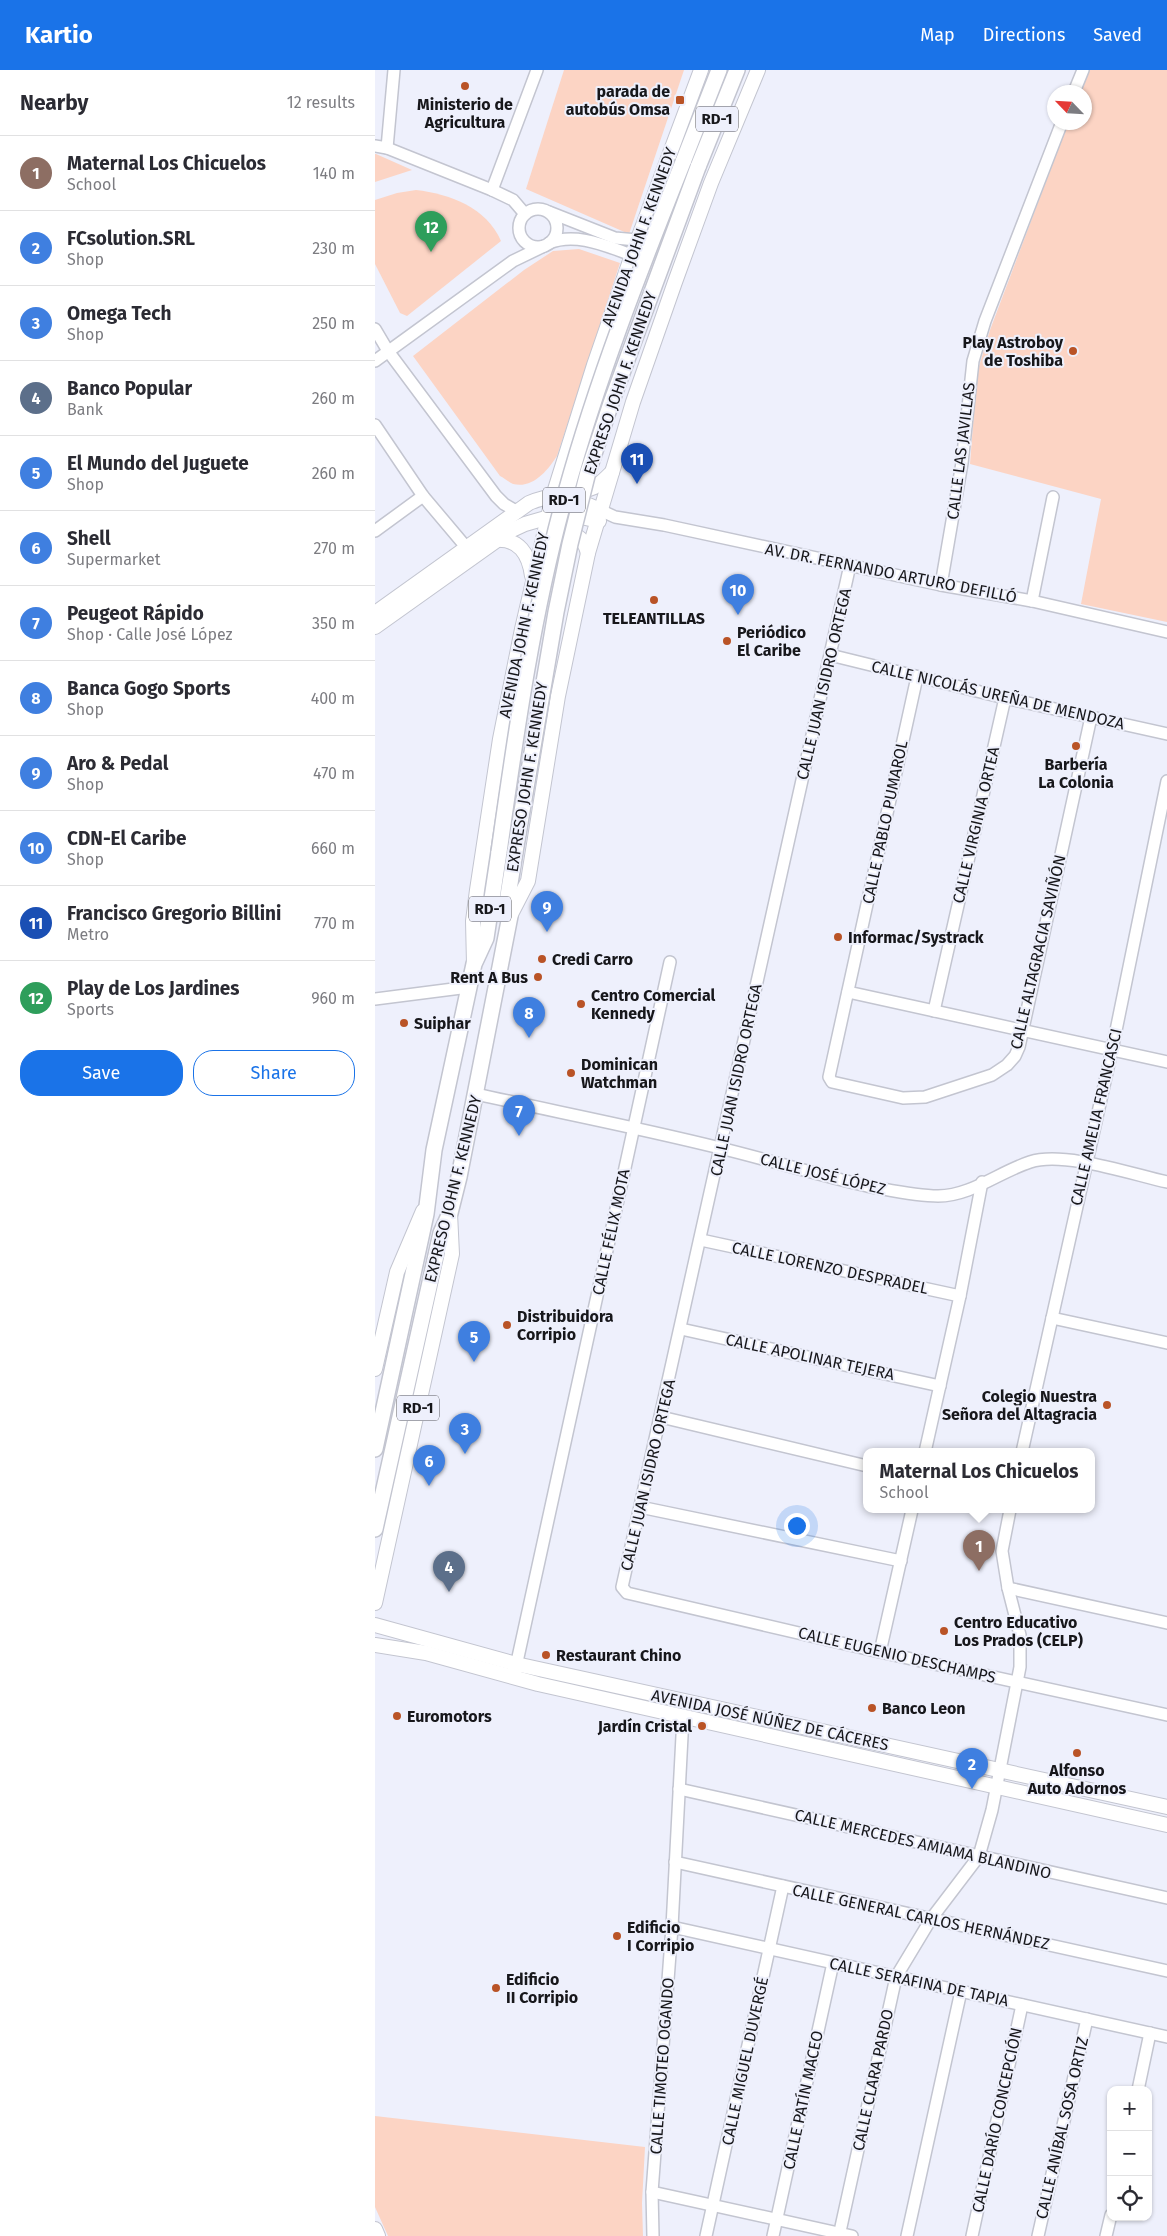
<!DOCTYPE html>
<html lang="en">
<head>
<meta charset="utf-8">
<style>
	:root { --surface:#fff; --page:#f2f2f3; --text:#2b2b33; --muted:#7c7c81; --line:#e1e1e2; --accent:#1a73e8 }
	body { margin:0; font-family:"Fira Sans",sans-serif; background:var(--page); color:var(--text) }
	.controls { position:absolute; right:15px; bottom:15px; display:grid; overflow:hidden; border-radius:10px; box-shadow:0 1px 4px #0004 }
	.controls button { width:45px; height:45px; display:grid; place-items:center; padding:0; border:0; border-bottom:1px solid var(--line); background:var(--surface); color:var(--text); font:25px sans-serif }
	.compass { position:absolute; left:672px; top:15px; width:45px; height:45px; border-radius:50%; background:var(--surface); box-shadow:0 1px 4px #0004; rotate:295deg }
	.you { position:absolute; left:421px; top:1455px; width:18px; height:18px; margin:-12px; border:4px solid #fff; border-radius:50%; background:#1a73e8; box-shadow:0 0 0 8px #1a73e833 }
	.badge { display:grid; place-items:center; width:32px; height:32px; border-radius:50%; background:var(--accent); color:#fff; font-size:16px; font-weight:700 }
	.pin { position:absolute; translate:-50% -41px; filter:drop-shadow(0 1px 2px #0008) }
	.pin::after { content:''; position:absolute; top:26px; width:18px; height:15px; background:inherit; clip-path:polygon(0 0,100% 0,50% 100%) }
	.popup { position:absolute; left:488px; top:1378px; width:232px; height:65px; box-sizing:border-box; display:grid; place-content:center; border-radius:10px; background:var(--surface); filter:drop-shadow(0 1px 4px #0005); font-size:16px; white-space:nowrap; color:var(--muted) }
	.popup b { font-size:19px; color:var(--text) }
	.popup::after { content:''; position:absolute; left:50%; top:100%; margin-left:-10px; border:10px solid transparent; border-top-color:var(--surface) }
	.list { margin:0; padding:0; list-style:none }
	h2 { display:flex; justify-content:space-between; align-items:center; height:65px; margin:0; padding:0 20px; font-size:21px }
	h2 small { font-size:16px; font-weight:400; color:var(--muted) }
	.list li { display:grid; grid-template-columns:32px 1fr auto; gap:15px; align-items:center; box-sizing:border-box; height:75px; padding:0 20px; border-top:1px solid var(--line) }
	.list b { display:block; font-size:19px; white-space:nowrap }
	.list p { margin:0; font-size:16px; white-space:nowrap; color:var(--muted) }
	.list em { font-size:16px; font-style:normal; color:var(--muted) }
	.actions { display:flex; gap:10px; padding:15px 20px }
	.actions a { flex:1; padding:11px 0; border:1px solid var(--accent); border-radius:20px; text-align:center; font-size:18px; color:var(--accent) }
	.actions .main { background:var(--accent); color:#fff }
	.icon { flex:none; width:28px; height:28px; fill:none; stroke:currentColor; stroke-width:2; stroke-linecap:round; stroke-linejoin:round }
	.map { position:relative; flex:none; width:792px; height:2166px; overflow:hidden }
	header { display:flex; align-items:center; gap:30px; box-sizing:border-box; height:70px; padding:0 25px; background:var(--accent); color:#fff }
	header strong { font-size:24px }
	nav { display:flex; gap:28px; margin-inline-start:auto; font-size:18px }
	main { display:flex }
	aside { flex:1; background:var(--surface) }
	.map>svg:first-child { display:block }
</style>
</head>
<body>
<header>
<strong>Kartio</strong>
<nav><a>Map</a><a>Directions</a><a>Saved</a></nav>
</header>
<main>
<aside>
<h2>Nearby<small>12 results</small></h2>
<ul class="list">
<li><span class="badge" style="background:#8d6e63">1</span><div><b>Maternal Los Chicuelos</b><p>School</p></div><em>140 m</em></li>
<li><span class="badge" style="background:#3f7fe0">2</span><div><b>FCsolution.SRL</b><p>Shop</p></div><em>230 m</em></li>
<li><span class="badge" style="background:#3f7fe0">3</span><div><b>Omega Tech</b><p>Shop</p></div><em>250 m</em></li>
<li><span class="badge" style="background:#5c6f8a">4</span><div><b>Banco Popular</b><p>Bank</p></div><em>260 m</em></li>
<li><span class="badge" style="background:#3f7fe0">5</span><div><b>El Mundo del Juguete</b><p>Shop</p></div><em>260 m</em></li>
<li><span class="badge" style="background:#3f7fe0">6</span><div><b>Shell</b><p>Supermarket</p></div><em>270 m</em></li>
<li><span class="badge" style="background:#3f7fe0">7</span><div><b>Peugeot Rápido</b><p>Shop · Calle José López</p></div><em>350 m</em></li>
<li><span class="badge" style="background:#3f7fe0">8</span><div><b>Banca Gogo Sports</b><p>Shop</p></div><em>400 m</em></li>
<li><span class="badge" style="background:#3f7fe0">9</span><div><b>Aro &amp; Pedal</b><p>Shop</p></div><em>470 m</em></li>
<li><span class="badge" style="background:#3f7fe0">10</span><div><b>CDN-El Caribe</b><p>Shop</p></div><em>660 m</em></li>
<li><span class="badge" style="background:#1a4fb4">11</span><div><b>Francisco Gregorio Billini</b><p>Metro</p></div><em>770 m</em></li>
<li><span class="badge" style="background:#2e9e5b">12</span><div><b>Play de Los Jardines</b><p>Sports</p></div><em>960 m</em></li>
</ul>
<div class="actions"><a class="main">Save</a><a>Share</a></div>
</aside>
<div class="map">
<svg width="792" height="2166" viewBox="0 0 792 2166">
	<rect width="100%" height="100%" fill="#eef0fc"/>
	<g fill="#fcd4c4">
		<polygon points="189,0 309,0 254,164 151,119"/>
		<polygon points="713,0 792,0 792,552 706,534 726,429 595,394 602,303 615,260 693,53 710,52 710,22 705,22"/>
		<polygon points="0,84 1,84 37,100 0,112"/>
		<path d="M41 120C75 124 111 137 126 171L32 246 25 243 0 194V130L22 123Z"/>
		<path d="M204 179 245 193 182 386C173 400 158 419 138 414 134 412 129 408 125 406L38 286 149 200 178 181Z"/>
		<polygon points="0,2046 270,2077 267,2133 268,2166 13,2166 0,2137"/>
	</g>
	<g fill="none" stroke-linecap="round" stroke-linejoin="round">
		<defs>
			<g id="minor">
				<polyline points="699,22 708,0"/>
				<polyline points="0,76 12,78 117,120 138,130 150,144"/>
				<polyline points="12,78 19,0"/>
				<polyline points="117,120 162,0"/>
				<circle cx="163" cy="158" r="19"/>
				<polyline points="174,142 240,168 262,170"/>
				<path d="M174 173C201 162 231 176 257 185"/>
				<polyline points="0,259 13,281 121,426 129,434 141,441"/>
				<polyline points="0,291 138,191 169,176"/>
				<polyline points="0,355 48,426 91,477"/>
				<polyline points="227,441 240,447 289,455 566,515 657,531 792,562"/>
				<polyline points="0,461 48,426"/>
				<polyline points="475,495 247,1517 252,1523 505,1582 792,1645"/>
				<polyline points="566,515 587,393 598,291 610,251 687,52"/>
				<polyline points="657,531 678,427"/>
				<polyline points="455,585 630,628 792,664"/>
				<polyline points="542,607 454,1007 457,1012 528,1028 550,1027 617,1005 632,995 640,986 644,977 716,647"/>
				<polyline points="473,922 792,992"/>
				<polyline points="0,929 94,917"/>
				<polyline points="559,941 630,628"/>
				<path d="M101 1024C182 1042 265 1058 345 1078 394 1090 443 1105 492 1116 515 1120 540 1126 563 1126 596 1126 624 1102 655 1092 689 1081 756 1104 792 1112"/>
				<polyline points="326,1170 585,1226"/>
				<polyline points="677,1248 792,1273"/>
				<polyline points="306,1259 565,1316"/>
				<polyline points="286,1347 492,1396"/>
				<polyline points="550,1382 585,1226 607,1112"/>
				<polyline points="647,1382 737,980 792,711"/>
				<polyline points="265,1437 526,1491"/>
				<polyline points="633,1518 792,1553"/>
				<polyline points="505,1582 537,1440"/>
				<polyline points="140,1601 295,892"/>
				<polyline points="304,1719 792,1828"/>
				<polyline points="300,1792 792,1901"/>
				<polyline points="297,1857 792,1967"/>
				<polyline points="763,2020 775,1963"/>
				<polyline points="277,2122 477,2166"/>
				<polyline points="278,2166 277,2122 297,1857 308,1647"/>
				<polyline points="331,2166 408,1816"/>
				<polyline points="398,2166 458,1893"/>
				<polyline points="464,2166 521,1907 556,1849 604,1786 617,1740 645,1597 645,1565 633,1518 627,1481 635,1440"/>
				<polyline points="532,2166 586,1921"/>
				<polyline points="597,2166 647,1935"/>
				<polyline points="663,2166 712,1949"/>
				<polyline points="731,2166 736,2145"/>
			</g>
			<g id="major">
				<path d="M199 417C216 425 226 413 237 402"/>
				<path d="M172 469C190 457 208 463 213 483"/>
				<path d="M120 470C144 468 154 484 157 506"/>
				<path d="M0 543 154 433C184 420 198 428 227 441"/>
				<polyline points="0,557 135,461 150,454 188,443 224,451"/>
				<polyline points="135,846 153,811 183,626 213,483 258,332 300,212 336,113 383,0"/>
				<polyline points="99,894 98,851 102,820 125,669 147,559 178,426 219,295 257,185 326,0"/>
				<polyline points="0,1299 22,1202 48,1141"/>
				<polyline points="0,1533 77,1184 75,1143"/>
				<polyline points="0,1555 141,1594 792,1737"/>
				<polyline points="0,1575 51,1583 163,1614 792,1755"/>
				<polyline points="0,2159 3,2166"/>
			</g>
			<g id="highway">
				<polyline points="308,92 344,0"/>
				<polyline points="323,97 362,0"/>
				<polyline points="0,1379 51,1144 59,1080 99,894 111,868 124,782"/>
				<polyline points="0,1459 66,1163 75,1143 84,1107 135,846 133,826 140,782"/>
			</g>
		</defs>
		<use href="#minor" stroke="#c3c5d0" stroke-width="14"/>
		<use href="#major" stroke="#c3c5d0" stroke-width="16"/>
		<use href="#highway" stroke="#c3c5d0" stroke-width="18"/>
		<use href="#minor" stroke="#fff" stroke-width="11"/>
		<use href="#major" stroke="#fff" stroke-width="14"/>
		<use href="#highway" stroke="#fff" stroke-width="15"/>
		<defs>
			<g id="highway-bridge">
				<path d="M124 782C141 662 158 540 191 422 222 310 265 200 308 92"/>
				<polyline points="140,782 181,542 195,474 213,402 236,333 323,97"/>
			</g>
		</defs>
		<use href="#highway-bridge" stroke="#c3c5d0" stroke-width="18" stroke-linecap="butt"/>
		<use href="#highway-bridge" stroke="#fff" stroke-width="15"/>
	</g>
	<g fill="#b95326" stroke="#eef0fc" stroke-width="2">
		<circle cx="90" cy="16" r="5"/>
		<rect x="300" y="25" width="10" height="10" rx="2.5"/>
		<circle cx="698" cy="281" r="5"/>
		<circle cx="279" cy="530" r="5"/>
		<circle cx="352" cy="571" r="5"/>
		<circle cx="701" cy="676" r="5"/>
		<circle cx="463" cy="867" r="5"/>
		<circle cx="167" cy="889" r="5"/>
		<circle cx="163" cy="907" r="5"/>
		<circle cx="206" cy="934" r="5"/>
		<circle cx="29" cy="953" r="5"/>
		<circle cx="196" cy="1003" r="5"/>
		<circle cx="132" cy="1255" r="5"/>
		<circle cx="732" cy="1335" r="5"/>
		<circle cx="569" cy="1561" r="5"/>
		<circle cx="171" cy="1585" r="5"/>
		<circle cx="497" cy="1638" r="5"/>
		<circle cx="22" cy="1646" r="5"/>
		<circle cx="327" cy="1656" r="5"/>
		<circle cx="702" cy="1683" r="5"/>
		<circle cx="242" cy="1866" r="5"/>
		<circle cx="121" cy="1918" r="5"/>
	</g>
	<g text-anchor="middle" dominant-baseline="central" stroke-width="4" stroke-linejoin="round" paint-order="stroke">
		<g fill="#eef0fc" stroke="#58585e" stroke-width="1">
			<rect x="321" y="36.5" width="42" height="25" rx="4"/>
			<rect x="168" y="417.5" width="42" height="25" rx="4"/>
			<rect x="94" y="826.5" width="42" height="25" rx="4"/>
			<rect x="22" y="1325.5" width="42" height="25" rx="4"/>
		</g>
		<g font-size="15" font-weight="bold" fill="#17171b">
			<text x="342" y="49">RD-1</text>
			<text x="189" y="430">RD-1</text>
			<text x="115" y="839">RD-1</text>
			<text x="43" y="1338">RD-1</text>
		</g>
		<g font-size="16" font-weight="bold" fill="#17171b" stroke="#eef0fc" text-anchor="start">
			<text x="295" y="21" text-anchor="end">parada de<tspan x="295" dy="18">autobús Omsa</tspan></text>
			<text x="90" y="34" text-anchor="middle">Ministerio de<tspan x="90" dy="18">Agricultura</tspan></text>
			<text x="688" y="272" text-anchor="end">Play Astroboy<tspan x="688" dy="18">de Toshiba</tspan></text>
			<text x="279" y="548" text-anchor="middle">TELEANTILLAS</text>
			<text x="362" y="562">Periódico<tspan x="362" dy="18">El Caribe</tspan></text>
			<text x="701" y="694" text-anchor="middle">Barbería<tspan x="701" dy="18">La Colonia</tspan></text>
			<text x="473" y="867">Informac/Systrack</text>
			<text x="177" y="889">Credi Carro</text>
			<text x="153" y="907" text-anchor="end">Rent A Bus</text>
			<text x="216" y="925">Centro Comercial<tspan x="216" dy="18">Kennedy</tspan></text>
			<text x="39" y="953">Suiphar</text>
			<text x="206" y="994">Dominican<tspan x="206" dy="18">Watchman</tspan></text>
			<text x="142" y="1246">Distribuidora<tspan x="142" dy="18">Corripio</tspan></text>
			<text x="722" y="1326" text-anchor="end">Colegio Nuestra<tspan x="722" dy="18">Señora del Altagracia</tspan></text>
			<text x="579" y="1552">Centro Educativo<tspan x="579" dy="18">Los Prados (CELP)</tspan></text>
			<text x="181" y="1585">Restaurant Chino</text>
			<text x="507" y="1638">Banco Leon</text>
			<text x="32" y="1646">Euromotors</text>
			<text x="317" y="1656" text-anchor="end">Jardín Cristal</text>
			<text x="702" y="1700" text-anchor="middle">Alfonso<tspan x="702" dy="18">Auto Adornos</tspan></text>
			<text x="252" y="1857">Edificio<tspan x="252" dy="18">I Corripio</tspan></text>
			<text x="131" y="1909">Edificio<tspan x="131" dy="18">II Corripio</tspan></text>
		</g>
		<g font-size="16" fill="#17171b" stroke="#eef0fc">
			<text transform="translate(264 167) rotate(-70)">AVENIDA JOHN F. KENNEDY</text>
			<text transform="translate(245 313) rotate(-71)">EXPRESO JOHN F. KENNEDY</text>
			<text transform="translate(586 381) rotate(-83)">CALLE LAS JAVILLAS</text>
			<text transform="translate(516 503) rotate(11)">AV. DR. FERNANDO ARTURO DEFILLÓ</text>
			<text transform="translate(149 555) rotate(-78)">AVENIDA JOHN F. KENNEDY</text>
			<text transform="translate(449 614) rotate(-77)">CALLE JUAN ISIDRO ORTEGA</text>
			<text transform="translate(623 625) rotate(13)">CALLE NICOLÁS UREÑA DE MENDOZA</text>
			<text transform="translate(152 707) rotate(-81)">EXPRESO JOHN F. KENNEDY</text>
			<text transform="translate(510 752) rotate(-78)">CALLE PABLO PUMAROL</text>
			<text transform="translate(601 755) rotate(-77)">CALLE VIRGINIA ORTEA</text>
			<text transform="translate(663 882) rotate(-77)">CALLE ALTAGRACIA SAVIÑÓN</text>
			<text transform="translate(361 1010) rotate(-78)">CALLE JUAN ISIDRO ORTEGA</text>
			<text transform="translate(721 1047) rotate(-77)">CALLE AMELIA FRANCASCI</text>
			<text transform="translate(448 1104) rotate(14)">CALLE JOSÉ LÓPEZ</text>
			<text transform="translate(78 1119) rotate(-76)">EXPRESO JOHN F. KENNEDY</text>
			<text transform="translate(236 1162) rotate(-78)">CALLE FÉLIX MOTA</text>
			<text transform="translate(455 1198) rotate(12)">CALLE LORENZO DESPRADEL</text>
			<text transform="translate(435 1287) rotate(12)">CALLE APOLINAR TEJERA</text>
			<text transform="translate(273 1405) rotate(-77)">CALLE JUAN ISIDRO ORTEGA</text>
			<text transform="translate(522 1585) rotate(13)">CALLE EUGENIO DESCHAMPS</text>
			<text transform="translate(395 1650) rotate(12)">AVENIDA JOSÉ NÚÑEZ DE CÁCERES</text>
			<text transform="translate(548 1774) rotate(13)">CALLE MERCEDES AMIAMA BLANDINO</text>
			<text transform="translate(546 1847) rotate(12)">CALLE GENERAL CARLOS HERNÁNDEZ</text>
			<text transform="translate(544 1912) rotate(12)">CALLE SERAFINA DE TAPIA</text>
			<text transform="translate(370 1991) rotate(-78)">CALLE MIGUEL DUVERGÉ</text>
			<text transform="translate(287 1996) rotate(-86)">CALLE TIMOTEO OGANDO</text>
			<text transform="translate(498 2010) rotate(-78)">CALLE CLARA PARDO</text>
			<text transform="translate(428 2030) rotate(-78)">CALLE PATÍN MACEO</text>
			<text transform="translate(622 2050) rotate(-78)">CALLE DARÍO CONCEPCIÓN</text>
			<text transform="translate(687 2058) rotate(-77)">CALLE ANÍBAL SOSA ORTIZ</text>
		</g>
	</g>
</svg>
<div class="controls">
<button>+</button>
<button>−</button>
<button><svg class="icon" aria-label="locate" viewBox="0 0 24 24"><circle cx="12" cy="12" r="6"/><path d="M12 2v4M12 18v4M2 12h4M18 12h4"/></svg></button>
</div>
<svg class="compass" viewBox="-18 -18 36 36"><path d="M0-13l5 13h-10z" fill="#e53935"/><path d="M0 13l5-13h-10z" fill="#7c7c81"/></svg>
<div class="you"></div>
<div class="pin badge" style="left:604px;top:1501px;background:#8d6e63">1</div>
<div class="popup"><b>Maternal Los Chicuelos</b>School</div>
<div class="pin badge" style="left:597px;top:1719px;background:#3f7fe0">2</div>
<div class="pin badge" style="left:90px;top:1384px;background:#3f7fe0">3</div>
<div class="pin badge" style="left:74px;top:1522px;background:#5c6f8a">4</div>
<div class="pin badge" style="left:99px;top:1292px;background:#3f7fe0">5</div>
<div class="pin badge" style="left:54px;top:1416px;background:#3f7fe0">6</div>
<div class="pin badge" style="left:144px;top:1066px;background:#3f7fe0">7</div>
<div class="pin badge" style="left:154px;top:968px;background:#3f7fe0">8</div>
<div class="pin badge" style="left:172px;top:862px;background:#3f7fe0">9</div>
<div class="pin badge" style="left:363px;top:545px;background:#3f7fe0">10</div>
<div class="pin badge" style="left:262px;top:414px;background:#1a4fb4">11</div>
<div class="pin badge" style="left:56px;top:182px;background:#2e9e5b">12</div>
</div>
</main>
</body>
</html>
